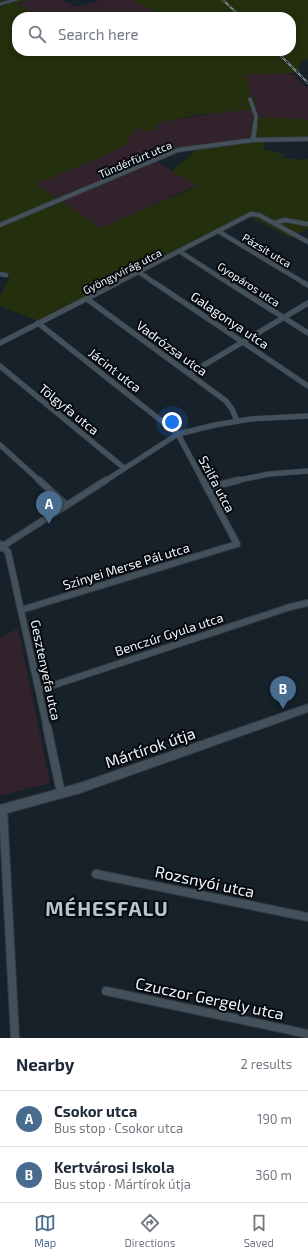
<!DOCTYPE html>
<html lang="en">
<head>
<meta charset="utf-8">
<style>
	:root { --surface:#fff; --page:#f2f2f3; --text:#1f2937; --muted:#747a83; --line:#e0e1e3; --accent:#486c8e }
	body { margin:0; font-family:"Exo 2",sans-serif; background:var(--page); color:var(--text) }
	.you { position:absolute; left:172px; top:422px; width:14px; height:14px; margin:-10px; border:3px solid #fff; border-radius:50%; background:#1a73e8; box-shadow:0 0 0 6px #1a73e833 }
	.badge { display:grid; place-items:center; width:26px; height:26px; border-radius:50%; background:var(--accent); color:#fff; font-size:13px; font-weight:700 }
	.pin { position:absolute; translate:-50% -33px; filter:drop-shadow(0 1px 2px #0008) }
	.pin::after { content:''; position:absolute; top:21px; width:14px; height:12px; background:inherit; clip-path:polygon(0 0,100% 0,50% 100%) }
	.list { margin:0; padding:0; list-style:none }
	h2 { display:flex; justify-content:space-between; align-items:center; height:52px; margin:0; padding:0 16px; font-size:17px }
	h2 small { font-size:13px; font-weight:400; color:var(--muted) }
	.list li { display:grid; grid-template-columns:26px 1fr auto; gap:12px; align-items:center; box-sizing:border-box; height:56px; padding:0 16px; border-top:1px solid var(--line) }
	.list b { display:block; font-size:15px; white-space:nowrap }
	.list p { margin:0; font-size:13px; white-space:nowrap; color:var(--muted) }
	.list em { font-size:13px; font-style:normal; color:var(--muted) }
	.icon { flex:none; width:22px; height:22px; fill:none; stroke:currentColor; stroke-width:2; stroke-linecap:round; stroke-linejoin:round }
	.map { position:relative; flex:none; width:308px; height:1038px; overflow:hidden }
	.search { position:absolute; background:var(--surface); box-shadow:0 2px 10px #0003; left:12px; right:12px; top:12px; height:44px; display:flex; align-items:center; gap:10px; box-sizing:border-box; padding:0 14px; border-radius:16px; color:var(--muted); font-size:15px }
	.sheet { height:164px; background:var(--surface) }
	nav { display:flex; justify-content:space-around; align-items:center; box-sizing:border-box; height:56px; border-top:1px solid var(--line); background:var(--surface); font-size:11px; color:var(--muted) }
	nav a { display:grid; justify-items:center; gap:2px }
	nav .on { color:var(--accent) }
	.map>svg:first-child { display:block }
</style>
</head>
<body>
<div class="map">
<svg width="308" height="1038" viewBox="0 0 308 1038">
	<rect width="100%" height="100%" fill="#16212a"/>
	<g fill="#31222c">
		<polygon points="28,0 63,0 76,7 101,0 132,0 154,11 135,17 40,17 16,3"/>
		<polygon points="257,73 288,73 294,75 306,87 308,87 308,120 260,117 246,140 177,149 153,160 197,185 101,228 35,184 101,157 125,145 136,129 154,131 160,122 257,106 251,97 246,76 248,74"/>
		<polygon points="18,628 50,783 0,796 0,638"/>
	</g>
	<polygon fill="#242f0e" points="0,0 28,0 16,3 40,17 17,17 17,51 291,51 291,17 135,17 154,11 132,0 308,0 308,59 300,63 299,73 248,74 246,76 251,97 253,97 257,106 254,106 255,109 197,115 160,122 154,131 136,129 125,145 101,157 36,184 101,228 197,186 172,171 201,146 246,140 249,137 252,117 304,119 308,120 308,141 265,141 264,150 284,154 281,157 298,160 308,159 308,229 290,238 247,215 38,321 0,306 0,297 10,277 0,275"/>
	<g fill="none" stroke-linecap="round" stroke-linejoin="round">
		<defs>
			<polyline id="street-far4" points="250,99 256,116 255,126"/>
			<g id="street-far3">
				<polyline points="253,140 255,125"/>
				<polyline points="274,223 285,220 308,224"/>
				<polyline points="0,225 178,150 253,140 308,139"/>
				<polyline points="218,231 306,284"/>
				<polyline points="179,251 230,284"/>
				<polyline points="139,272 156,284"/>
				<polyline points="0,274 6,275"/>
				<polyline points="115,284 251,214 259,215 308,242"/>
			</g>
			<g id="street-far2">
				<polyline points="155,283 308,386"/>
				<polyline points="229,283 308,333"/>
				<polyline points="304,283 308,285"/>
				<polyline points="87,299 226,401 232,409 237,421"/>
				<polyline points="38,323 178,434 203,481"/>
				<polyline points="0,343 117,283"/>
				<polyline points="0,366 124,468"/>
				<polyline points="189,374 308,303"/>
				<polyline points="0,445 40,481"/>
				<polyline points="105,481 178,434 215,425 251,419 308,416"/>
				<polyline points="235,481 269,474 308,471"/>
			</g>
			<g id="street-far1">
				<polyline points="39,480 66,505"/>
				<polyline points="207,488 239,480"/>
				<polyline points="0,544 8,552 47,728"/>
				<polyline points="0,548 106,480"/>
				<polyline points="21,610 237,544 203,480"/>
				<polyline points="39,690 290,607 308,603"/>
			</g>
			<g id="street">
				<polyline points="47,727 61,793"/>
				<polyline points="3,809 15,1038"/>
				<polyline points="96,874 308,917"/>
				<polyline points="106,991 308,1034"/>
			</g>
			<g id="secondary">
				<polygon points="11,0 18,0 0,5 0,3"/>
				<polygon points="308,704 308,712 80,793 0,815 0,805 80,783"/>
			</g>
		</defs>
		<use href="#street-far4" stroke="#323a41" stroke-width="4.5"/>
		<use href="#street-far3" stroke="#323a41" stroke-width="5.5"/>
		<use href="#street-far2" stroke="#323a41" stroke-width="6"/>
		<use href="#street-far1" stroke="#323a41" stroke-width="8"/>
		<use href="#street" stroke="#323a41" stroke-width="10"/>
		<use href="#secondary" stroke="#323a41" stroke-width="2"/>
		<use href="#street-far4" stroke="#44515a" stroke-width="3.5"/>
		<use href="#street-far3" stroke="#44515a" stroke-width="4"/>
		<use href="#street-far2" stroke="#44515a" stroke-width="5"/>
		<use href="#street-far1" stroke="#44515a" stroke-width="6"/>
		<use href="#street" stroke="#44515a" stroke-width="8"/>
		<use href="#secondary" fill="#44515a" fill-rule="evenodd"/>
		<defs>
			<g id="rail">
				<polyline points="223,0 241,17"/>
				<polyline points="276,51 308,83"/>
			</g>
		</defs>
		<use href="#rail" stroke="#828b92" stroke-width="2"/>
		<use href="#rail" stroke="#060a0e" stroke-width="1" stroke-dasharray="3.5" stroke-linecap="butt"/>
	</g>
	<g text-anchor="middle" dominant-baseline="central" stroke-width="4" stroke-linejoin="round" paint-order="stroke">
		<g font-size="11" fill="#eef6fb" stroke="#060a0e">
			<text transform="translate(135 159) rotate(-23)">Tündérfürt utca</text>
			<text transform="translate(267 250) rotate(31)">Pázsit utca</text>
			<text transform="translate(122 271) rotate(-27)">Gyöngyvirág utca</text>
			<text transform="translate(249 284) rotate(33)">Gyopáros utca</text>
		</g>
		<g font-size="13" fill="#eef6fb" stroke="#060a0e">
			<text transform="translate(230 320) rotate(34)">Galagonya utca</text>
			<text transform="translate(172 348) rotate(36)">Vadrózsa utca</text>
			<text transform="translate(115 370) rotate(38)">Jácint utca</text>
			<text transform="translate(69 409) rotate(39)">Tölgyfa utca</text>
			<text transform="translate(217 484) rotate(62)">Szilfa utca</text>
			<text transform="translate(126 566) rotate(-17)">Szinyei Merse Pál utca</text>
			<text transform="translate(169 634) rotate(-18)">Benczúr Gyula utca</text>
			<text transform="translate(46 670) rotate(78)">Gesztenyefa utca</text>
		</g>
		<g font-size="16" fill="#eef6fb" stroke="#060a0e">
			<text transform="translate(150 747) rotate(-19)">Mártírok útja</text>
			<text transform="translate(205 881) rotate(12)">Rozsnyói utca</text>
			<text transform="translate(210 998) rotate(12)">Czuczor Gergely utca</text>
		</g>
		<g font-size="20" font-weight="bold" letter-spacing="1" fill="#b8c6d1" stroke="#060a0e">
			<text x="107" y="908">MÉHESFALU</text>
		</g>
	</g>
</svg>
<div class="you"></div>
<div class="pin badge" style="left:49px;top:524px">A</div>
<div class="pin badge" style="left:283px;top:709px">B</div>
<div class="search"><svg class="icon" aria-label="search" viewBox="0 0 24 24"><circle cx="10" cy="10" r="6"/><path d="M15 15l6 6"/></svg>Search here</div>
</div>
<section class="sheet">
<h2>Nearby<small>2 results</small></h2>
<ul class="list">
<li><span class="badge">A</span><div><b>Csokor utca</b><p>Bus stop · Csokor utca</p></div><em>190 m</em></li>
<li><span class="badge">B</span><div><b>Kertvárosi Iskola</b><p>Bus stop · Mártírok útja</p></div><em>360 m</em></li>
</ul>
</section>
<nav>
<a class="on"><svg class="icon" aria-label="map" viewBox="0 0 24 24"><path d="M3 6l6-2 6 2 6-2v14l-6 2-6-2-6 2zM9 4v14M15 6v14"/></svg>Map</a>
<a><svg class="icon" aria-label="directions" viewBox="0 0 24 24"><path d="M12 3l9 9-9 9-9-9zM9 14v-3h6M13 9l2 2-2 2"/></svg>Directions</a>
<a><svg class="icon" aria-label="saved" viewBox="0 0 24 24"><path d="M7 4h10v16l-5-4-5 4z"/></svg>Saved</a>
</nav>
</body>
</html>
